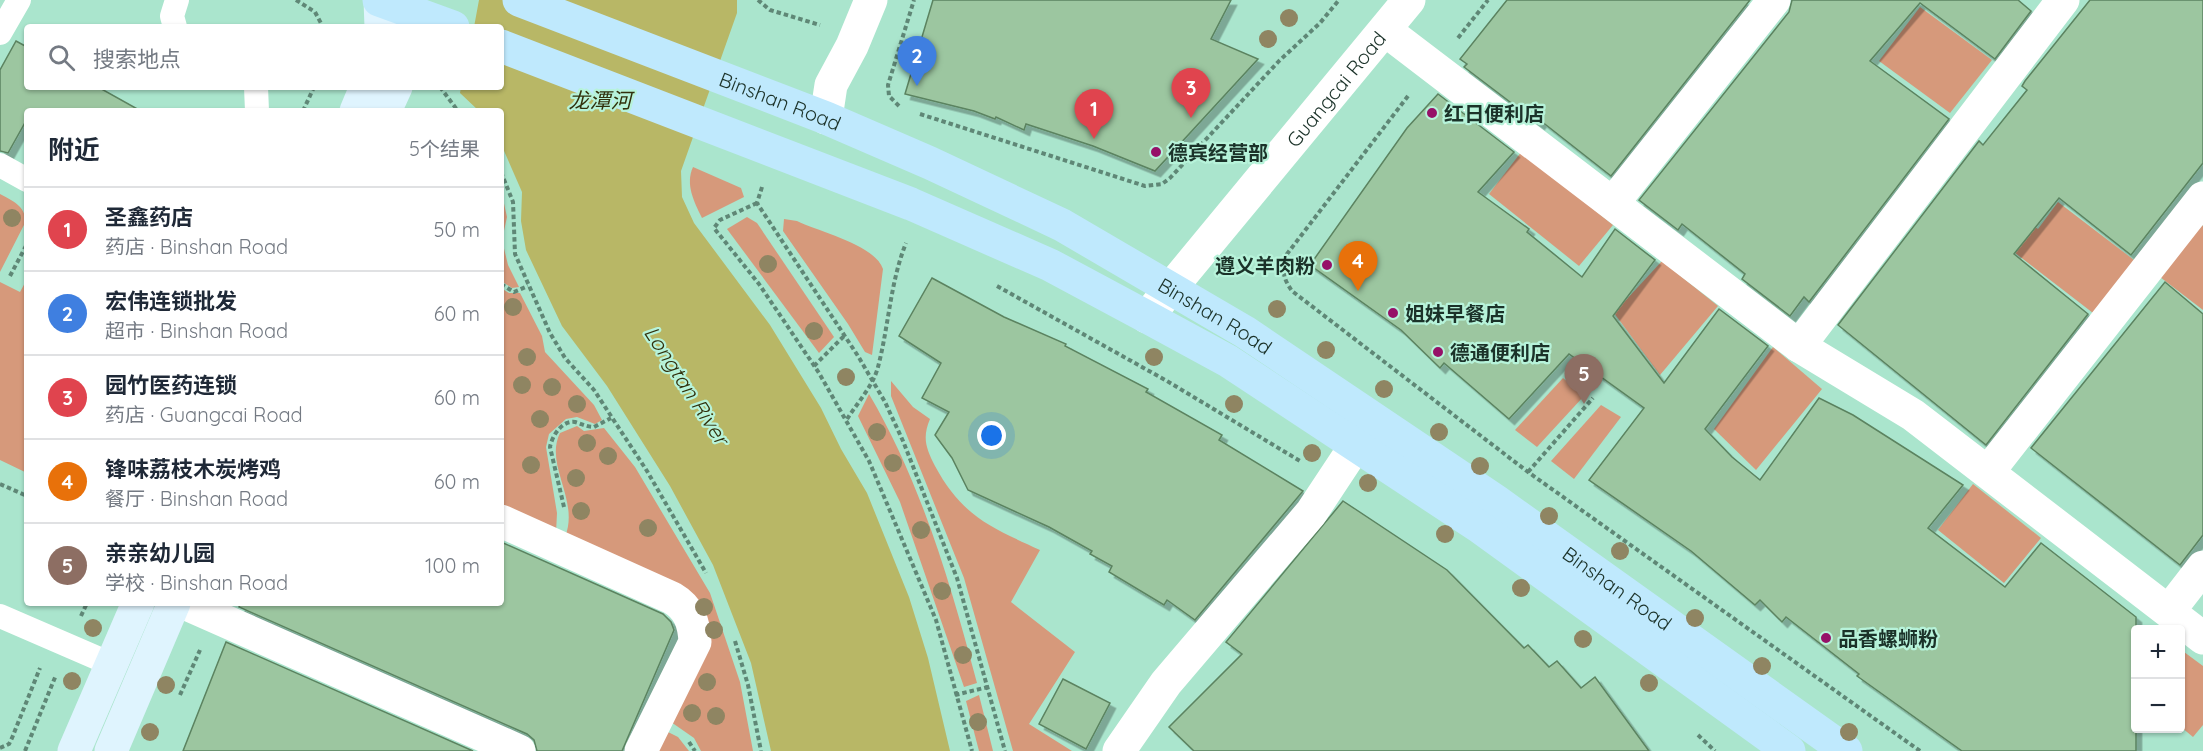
<!DOCTYPE html>
<html lang="zh">
<head>
<meta charset="utf-8">
<style>
	:root { --surface:#fff; --page:#f2f2f3; --text:#1f2937; --muted:#747a83; --line:#e0e1e3; --accent:#db2777 }
	body { margin:0; font-family:Quicksand,"Noto Sans SC",sans-serif; background:var(--page); color:var(--text) }
	.controls { position:absolute; right:18px; bottom:18px; display:grid; overflow:hidden; border-radius:6px; box-shadow:0 2px 4px #0004 }
	.controls button { width:54px; height:54px; display:grid; place-items:center; padding:0; border:0; border-bottom:2px solid var(--line); background:var(--surface); color:var(--text); font:30px sans-serif }
	.you { position:absolute; left:992px; top:436px; width:21px; height:21px; margin:-15px; border:4px solid #fff; border-radius:50%; background:#1a73e8; box-shadow:0 0 0 9px #1a73e833 }
	.badge { display:grid; place-items:center; width:39px; height:39px; border-radius:50%; background:var(--accent); color:#fff; font-size:20px; font-weight:700 }
	.pin { position:absolute; translate:-50% -50px; filter:drop-shadow(0 2px 3px #0008) }
	.pin::after { content:''; position:absolute; top:32px; width:21px; height:18px; background:inherit; clip-path:polygon(0 0,100% 0,50% 100%) }
	.list { margin:0; padding:0; list-style:none }
	h2 { display:flex; justify-content:space-between; align-items:center; height:78px; margin:0; padding:0 24px; font-size:26px }
	h2 small { font-size:20px; font-weight:400; color:var(--muted) }
	.list li { display:grid; grid-template-columns:39px 1fr auto; gap:18px; align-items:center; box-sizing:border-box; height:84px; padding:0 24px; border-top:2px solid var(--line) }
	.list b { display:block; font-size:22px; white-space:nowrap }
	.list p { margin:0; font-size:20px; white-space:nowrap; color:var(--muted) }
	.list em { font-size:20px; font-style:normal; color:var(--muted) }
	.icon { flex:none; width:33px; height:33px; fill:none; stroke:currentColor; stroke-width:2; stroke-linecap:round; stroke-linejoin:round }
	.map { position:relative; flex:none; width:2203px; height:751px; overflow:hidden }
	.search { position:absolute; background:var(--surface); box-shadow:0 2px 4px #0004; left:24px; top:24px; width:480px; height:66px; display:flex; align-items:center; gap:15px; box-sizing:border-box; padding:0 21px; border-radius:6px; color:var(--muted); font-size:22px }
	.panel { position:absolute; background:var(--surface); box-shadow:0 2px 4px #0004; left:24px; top:108px; width:480px; height:498px; border-radius:6px }
	.map>svg:first-child { display:block }
</style>
</head>
<body>
<div class="map">
<svg width="2203" height="751" viewBox="0 0 2203 751">
	<defs>
		<filter id="shadow"><feDropShadow dx="5.5" dy="5.5" stdDeviation="0" flood-color="#0004"/></filter>
	</defs>
	<rect width="100%" height="100%" fill="#aae5cd"/>
	<g fill="#d6997b">
		<polygon points="1920,7 1992,60 1950,113 1879,61"/>
		<polygon points="1522,151 1613,225 1579,266 1489,194"/>
		<path d="M693 167 741 188 744 197 702 218C694 202 685 184 693 167Z"/>
		<polygon points="1960,169 2038,229 2058,202 2134,260 2093,313 1940,195"/>
		<polygon points="501,190 507,217 502,240 508,265 519,287 512,288 501,281"/>
		<path d="M0 194C13 201 24 205 26 221L0 272Z"/>
		<polygon points="747,217 757,223 834,337 819,353 727,229"/>
		<path d="M784 219 797 221C820 232 875 245 883 269L872 355 865 352 848 324 783 231Z"/>
		<polygon points="2201,224 2203,226 2203,310 2160,277"/>
		<polygon points="1662,261 1718,306 1660,375 1614,313"/>
		<polygon points="27,279 27,473 0,460 0,282 20,292"/>
		<polygon points="501,288 509,293 520,293 542,336 545,352 594,405 602,420 595,424 577,417 566,419 549,434 546,447 557,513 556,533 501,507"/>
		<polygon points="1773,347 1822,389 1756,470 1714,429"/>
		<polygon points="1563,378 1584,396 1537,447 1515,430"/>
		<path d="M891 381 913 407 930 419C922 438 926 448 935 466 962 516 990 527 1040 550L1011 602 1075 652 1029 724 1072 751H1013L964 578 891 396Z"/>
		<path d="M869 394C921 482 951 585 977 683L964 687 900 502 858 416Z"/>
		<polygon points="1601,405 1621,417 1574,479 1551,461"/>
		<path d="M577 426 584 431 604 428 635 467 710 593 740 682 753 751H701L694 738 671 722 709 642 565 537C580 500 544 465 560 433Z"/>
		<polygon points="1973,484 2041,538 2004,583 1938,530"/>
		<polygon points="2180,649 2203,666 2203,725 2193,737 2181,727"/>
		<polygon points="979,695 993,751 979,751 966,701"/>
		<polygon points="666,731 678,737 689,751 658,751"/>
	</g>
	<polygon fill="#b8b766" points="479,0 737,0 737,13 681,171 682,197 694,223 770,325 821,408 841,449 867,493 909,597 928,658 950,751 771,751 751,663 713,565 670,486 607,386 562,326 526,250 521,221 522,192 501,144 501,111 479,111 460,93 461,87 501,87 501,27 474,27"/>
	<g fill="#9cc6a0" stroke="#5b8360" stroke-width="1.5" filter="url(#shadow)">
		<polygon points="933,0 1231,0 1211,39 1258,59 1155,171 1093,146 1026,124 1024,130 996,117 995,119 974,111 905,94"/>
		<polygon points="1507,0 1750,0 1611,176 1541,121 1539,124 1464,67 1467,64 1460,59"/>
		<polygon points="1792,0 2018,0 2031,11 1995,59 1920,3 1870,61 1949,119 1809,302 1804,297 1790,316 1742,279 1745,274 1682,224 1678,230 1639,200 1789,12"/>
		<polygon points="2090,0 2203,0 2203,163 2131,255 2059,198 2014,254 2088,314 1986,445 1838,325 1979,141 1983,145 2027,90 2022,86 2025,81"/>
		<polygon points="16,41 27,47 27,87 98,87 141,111 27,111 27,119 8,153 0,151 0,70"/>
		<polygon points="1438,94 1514,152 1478,192 1529,229 1527,232 1582,277 1615,229 1655,260 1613,316 1664,383 1719,309 1768,346 1705,429 1732,457 1760,480 1819,398 1853,415 1963,485 1928,528 2005,587 2041,543 2136,617 2136,751 1962,751 1857,676 1859,674 1786,617 1782,622 1760,600 1755,605 1691,551 1589,480 1644,408 1569,354 1509,419 1444,363 1440,368 1401,330 1310,265 1407,128"/>
		<polygon points="932,278 1004,317 1066,344 1065,346 1148,389 1146,392 1222,435 1219,440 1303,491 1195,620 1167,600 1164,605 1109,572 1112,566 1090,554 1092,551 1049,527 968,490 952,458 935,435 949,412 922,398 941,363 899,336"/>
		<polygon points="2165,282 2203,314 2203,535 2180,565 2031,448"/>
		<polygon points="1343,501 1447,570 1524,648 1528,645 1549,667 1557,661 1581,688 1595,677 1649,751 1194,751 1169,727 1242,654 1226,642"/>
		<polygon points="501,542 663,614 671,622 674,630 622,751 537,751 534,740 527,734 239,607 241,603 501,603"/>
		<polygon points="226,642 473,751 183,751"/>
		<polygon points="1063,679 1110,703 1086,749 1039,724"/>
	</g>
	<g fill="none" stroke-linecap="round" stroke-linejoin="round">
		<g stroke="#5f8776" stroke-width="4" stroke-dasharray="4.5 3" stroke-linecap="butt">
			<polyline points="296,0 315,12 323,27"/>
			<polyline points="758,0 770,10 820,25"/>
			<polyline points="1458,38 1488,0"/>
			<polyline points="440,87 458,111"/>
			<path d="M1408 96 1287 254C1282 269 1282 277 1292 291L1528 472 1920 751"/>
			<polyline points="899,106 889,96 888,85 914,0"/>
			<polyline points="303,111 314,87"/>
			<polyline points="920,114 1145,186 1162,184 1170,178 1279,61 1320,23 1339,0"/>
			<polyline points="501,172 513,202 515,254 550,333 565,358 594,390 647,471 706,573"/>
			<polyline points="762,187 757,203 858,356 885,402 903,441 957,578 1005,751"/>
			<polyline points="757,203 720,220 714,228 759,284 819,373 869,461 936,620 972,751"/>
			<polyline points="10,276 27,244"/>
			<polyline points="501,284 514,292 528,286"/>
			<polyline points="997,286 1167,381 1300,461"/>
			<polyline points="814,366 845,335"/>
			<path d="M847 419C858 402 873 386 878 367 889 325 890 283 906 243"/>
			<polyline points="1528,472 1593,398"/>
			<polyline points="0,484 27,496"/>
			<path d="M564 507 550 447C552 436 562 420 575 422 582 424 587 427 594 427L611 418"/>
			<polyline points="81,616 87,603"/>
			<polyline points="735,641 748,685 761,751"/>
			<polyline points="180,695 200,650"/>
			<polyline points="955,695 988,687"/>
			<polyline points="1698,735 1715,751"/>
			<polyline points="689,742 695,751"/>
			<polyline points="0,748 9,744 12,738 40,668"/>
			<polyline points="25,751 56,675"/>
		</g>
		<g stroke="#fff" stroke-width="24">
			<polyline points="175,27 172,16 177,0"/>
			<polyline points="0,33 19,0"/>
			<polyline points="256,87 257,111"/>
			<polyline points="0,165 27,180"/>
			<polyline points="0,616 111,664"/>
		</g>
		<g stroke="#fff" stroke-width="33">
			<polyline points="1385,30 1799,346 1913,415 2203,638"/>
			<polyline points="826,118 831,85 852,46 871,0"/>
			<polyline points="1613,203 1774,0"/>
			<polyline points="1799,346 2063,0"/>
			<polyline points="1988,472 2203,198"/>
			<path d="M501 521 672 598C689 608 694 622 695 642L641 751"/>
			<polyline points="184,603 519,751"/>
			<polyline points="2169,611 2203,567"/>
			<polyline points="1119,751 1166,683 1311,513 1356,445"/>
		</g>
		<path stroke="#fff" stroke-width="33" id="s1" d="M1147 317 1409 0"/>
		<g stroke="#dff4fe" stroke-width="33">
			<polyline points="380,0 381,27"/>
			<polyline points="356,111 366,87"/>
			<polyline points="385,111 396,87"/>
			<polyline points="74,751 138,603"/>
			<polyline points="111,751 174,603"/>
		</g>
		<g stroke="#bfe9fd" stroke-width="33">
			<polyline points="379,0 453,27"/>
			<path id="s2" d="M519 0 826 118 930 163 1062 225 1245 332 1496 501 1846 751"/>
			<polyline points="501,46 911,204 1050,265 1147,317 1228,361 1478,526 1789,751"/>
		</g>
	</g>
	<g fill="#8f8562">
		<circle cx="1289" cy="18" r="9"/>
		<circle cx="1268" cy="39" r="9"/>
		<circle cx="12" cy="218" r="9"/>
		<circle cx="768" cy="264" r="9"/>
		<circle cx="513" cy="307" r="9"/>
		<circle cx="1277" cy="309" r="9"/>
		<circle cx="814" cy="331" r="9"/>
		<circle cx="1326" cy="350" r="9"/>
		<circle cx="527" cy="357" r="9"/>
		<circle cx="1154" cy="357" r="9"/>
		<circle cx="846" cy="377" r="9"/>
		<circle cx="522" cy="385" r="9"/>
		<circle cx="552" cy="387" r="9"/>
		<circle cx="1384" cy="389" r="9"/>
		<circle cx="577" cy="404" r="9"/>
		<circle cx="1234" cy="404" r="9"/>
		<circle cx="540" cy="419" r="9"/>
		<circle cx="877" cy="432" r="9"/>
		<circle cx="1439" cy="432" r="9"/>
		<circle cx="587" cy="443" r="9"/>
		<circle cx="1312" cy="453" r="9"/>
		<circle cx="608" cy="456" r="9"/>
		<circle cx="893" cy="463" r="9"/>
		<circle cx="531" cy="465" r="9"/>
		<circle cx="1480" cy="466" r="9"/>
		<circle cx="576" cy="478" r="9"/>
		<circle cx="1368" cy="483" r="9"/>
		<circle cx="581" cy="511" r="9"/>
		<circle cx="1549" cy="516" r="9"/>
		<circle cx="648" cy="528" r="9"/>
		<circle cx="921" cy="530" r="9"/>
		<circle cx="1445" cy="534" r="9"/>
		<circle cx="1620" cy="551" r="9"/>
		<circle cx="1521" cy="588" r="9"/>
		<circle cx="942" cy="591" r="9"/>
		<circle cx="704" cy="607" r="9"/>
		<circle cx="1695" cy="618" r="9"/>
		<circle cx="93" cy="628" r="9"/>
		<circle cx="714" cy="630" r="9"/>
		<circle cx="1583" cy="639" r="9"/>
		<circle cx="963" cy="655" r="9"/>
		<circle cx="1762" cy="666" r="9"/>
		<circle cx="72" cy="681" r="9"/>
		<circle cx="707" cy="682" r="9"/>
		<circle cx="1649" cy="683" r="9"/>
		<circle cx="166" cy="685" r="9"/>
		<circle cx="692" cy="713" r="9"/>
		<circle cx="716" cy="716" r="9"/>
		<circle cx="978" cy="722" r="9"/>
		<circle cx="150" cy="732" r="9"/>
		<circle cx="1849" cy="732" r="9"/>
	</g>
	<g fill="#961168" stroke="#b7f3da" stroke-width="2">
		<circle cx="1432" cy="113" r="6"/>
		<circle cx="1156" cy="152" r="6"/>
		<circle cx="1327" cy="265" r="6"/>
		<circle cx="1393" cy="313" r="6"/>
		<circle cx="1438" cy="352" r="6"/>
		<circle cx="1826" cy="638" r="6"/>
	</g>
	<g text-anchor="middle" dominant-baseline="central" stroke-width="4.5" stroke-linejoin="round" paint-order="stroke">
		<g font-size="20" fill="#1b3229" stroke="#b7f3da">
			<text stroke="none"><textPath href="#s1" startOffset="296">Guangcai Road</textPath></text>
			<text stroke="none"><textPath href="#s2" startOffset="280">Binshan Road</textPath></text>
			<text stroke="none"><textPath href="#s2" startOffset="766">Binshan Road</textPath></text>
			<text stroke="none"><textPath href="#s2" startOffset="1252">Binshan Road</textPath></text>
		</g>
		<g font-size="20" font-weight="bold" fill="#1b3229" stroke="#b7f3da" text-anchor="start">
			<text x="1444" y="113">红日便利店</text>
			<text x="1168" y="152">德宾经营部</text>
			<text x="1315" y="265" text-anchor="end">遵义羊肉粉</text>
			<text x="1405" y="313">姐妹早餐店</text>
			<text x="1450" y="352">德通便利店</text>
			<text x="1838" y="638">品香螺蛳粉</text>
		</g>
		<g font-size="21" font-style="italic" fill="#31300c" stroke="#b7f3da">
			<text x="600" y="100">龙潭河</text>
			<text transform="translate(687 385) rotate(57)">Longtan River</text>
		</g>
	</g>
</svg>
<div class="controls">
<button>+</button>
<button>−</button>
</div>
<div class="you"></div>
<div class="pin badge" style="left:1094px;top:139px;background:#e0444e">1</div>
<div class="pin badge" style="left:917px;top:86px;background:#3f7fe0">2</div>
<div class="pin badge" style="left:1191px;top:118px;background:#e0444e">3</div>
<div class="pin badge" style="left:1358px;top:291px;background:#e8710a">4</div>
<div class="pin badge" style="left:1584px;top:404px;background:#8d6e63">5</div>
<div class="search"><svg class="icon" aria-label="search" viewBox="0 0 24 24"><circle cx="10" cy="10" r="6"/><path d="M15 15l6 6"/></svg>搜索地点</div>
<section class="panel">
<h2>附近<small>5个结果</small></h2>
<ul class="list">
<li><span class="badge" style="background:#e0444e">1</span><div><b>圣鑫药店</b><p>药店 · Binshan Road</p></div><em>50 m</em></li>
<li><span class="badge" style="background:#3f7fe0">2</span><div><b>宏伟连锁批发</b><p>超市 · Binshan Road</p></div><em>60 m</em></li>
<li><span class="badge" style="background:#e0444e">3</span><div><b>园竹医药连锁</b><p>药店 · Guangcai Road</p></div><em>60 m</em></li>
<li><span class="badge" style="background:#e8710a">4</span><div><b>锋味荔枝木炭烤鸡</b><p>餐厅 · Binshan Road</p></div><em>60 m</em></li>
<li><span class="badge" style="background:#8d6e63">5</span><div><b>亲亲幼儿园</b><p>学校 · Binshan Road</p></div><em>100 m</em></li>
</ul>
</section>
</div>
</body>
</html>
